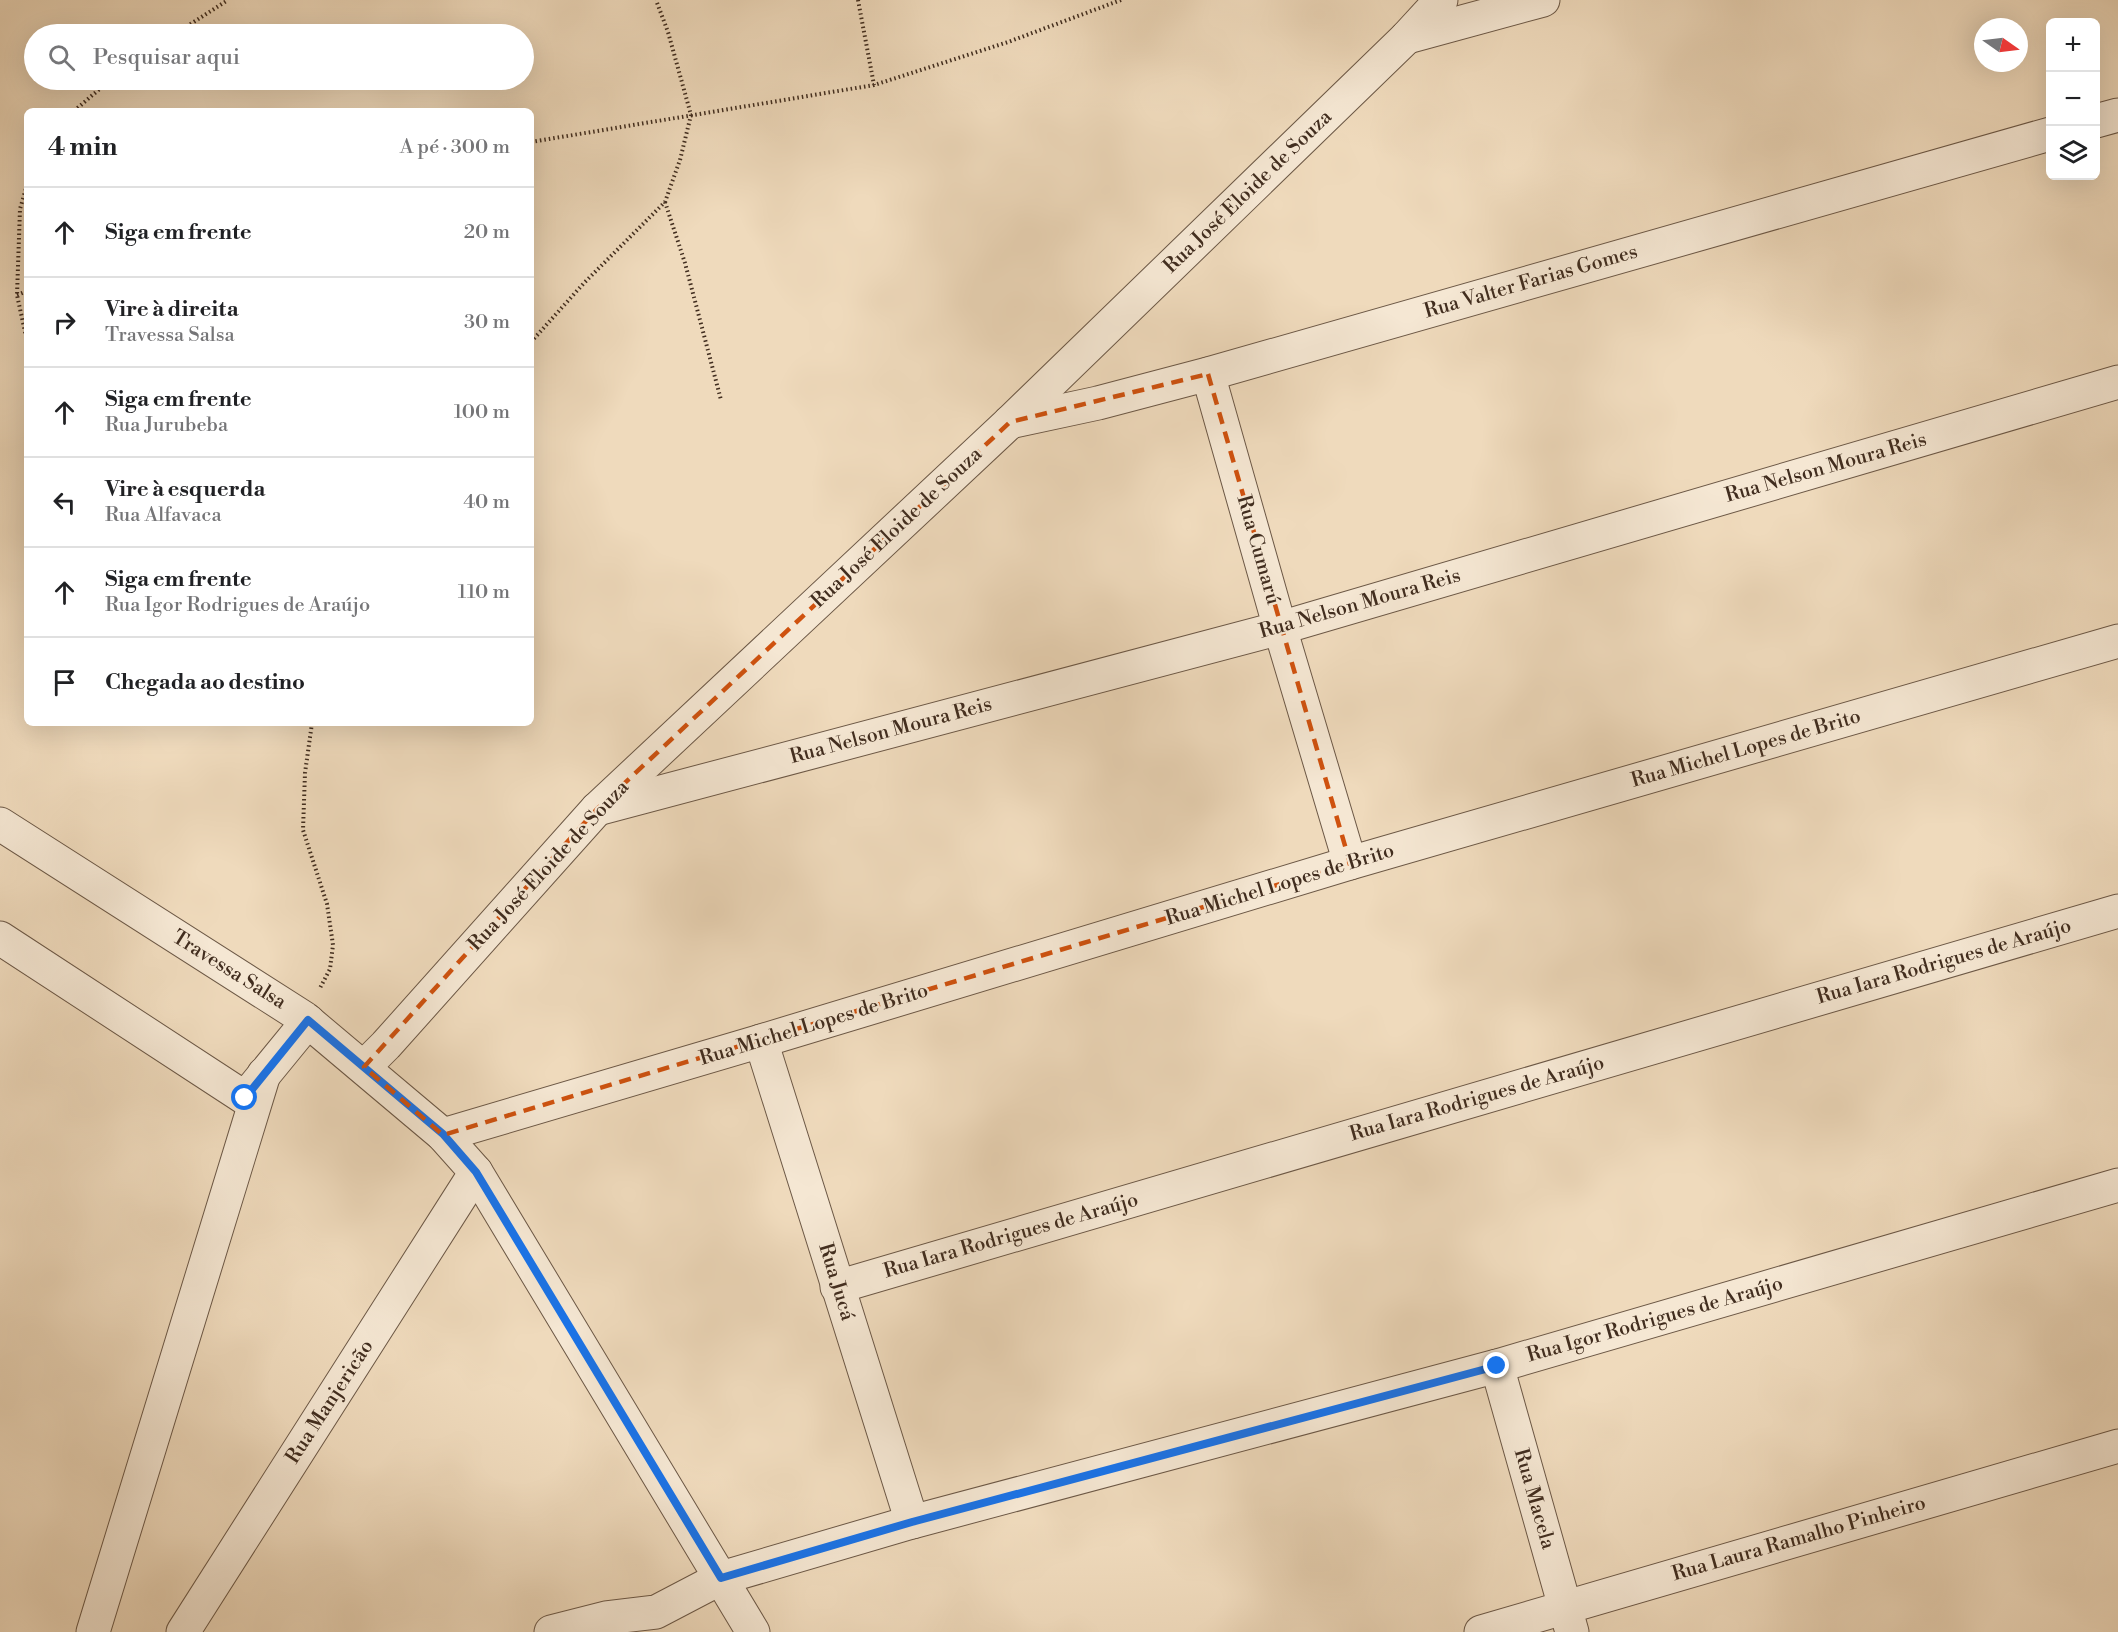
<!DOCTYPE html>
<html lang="pt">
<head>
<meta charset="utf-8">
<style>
	:root { --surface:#fff; --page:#f2f2f2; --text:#202124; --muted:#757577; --line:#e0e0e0 }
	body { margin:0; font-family:"Libre Bodoni",serif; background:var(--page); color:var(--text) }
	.controls { position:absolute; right:18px; top:18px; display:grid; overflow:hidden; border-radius:9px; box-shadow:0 6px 24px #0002 }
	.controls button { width:54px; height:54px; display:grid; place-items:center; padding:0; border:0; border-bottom:2px solid var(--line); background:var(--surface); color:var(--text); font:30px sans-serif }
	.compass { position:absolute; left:1974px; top:18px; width:54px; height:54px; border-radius:50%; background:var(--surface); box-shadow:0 6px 24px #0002; rotate:104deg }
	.stop { position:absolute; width:18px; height:18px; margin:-14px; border:4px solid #1a73e8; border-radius:50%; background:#fff }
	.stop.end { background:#1a73e8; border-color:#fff; box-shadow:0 2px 6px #0008 }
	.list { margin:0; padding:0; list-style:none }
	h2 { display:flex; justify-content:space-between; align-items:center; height:78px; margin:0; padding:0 24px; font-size:26px }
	h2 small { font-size:20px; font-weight:400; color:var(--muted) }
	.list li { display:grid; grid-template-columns:39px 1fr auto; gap:18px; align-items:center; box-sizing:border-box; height:90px; padding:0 24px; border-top:2px solid var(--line) }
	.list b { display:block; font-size:22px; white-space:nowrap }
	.list p { margin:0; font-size:20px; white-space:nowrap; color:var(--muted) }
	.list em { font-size:20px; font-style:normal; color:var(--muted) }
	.icon { flex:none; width:33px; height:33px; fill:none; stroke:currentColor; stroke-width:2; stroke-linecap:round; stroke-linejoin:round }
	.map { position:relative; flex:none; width:2118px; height:1632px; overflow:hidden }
	.search { position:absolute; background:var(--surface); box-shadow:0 6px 24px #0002; left:24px; top:24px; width:510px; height:66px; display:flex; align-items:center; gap:15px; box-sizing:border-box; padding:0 21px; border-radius:33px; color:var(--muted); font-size:22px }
	.panel { position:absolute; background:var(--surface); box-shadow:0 6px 24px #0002; left:24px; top:108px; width:510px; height:618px; border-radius:9px }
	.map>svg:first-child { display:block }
</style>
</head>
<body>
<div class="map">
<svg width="2118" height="1632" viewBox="0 0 2118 1632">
	<rect width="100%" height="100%" fill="#efdabc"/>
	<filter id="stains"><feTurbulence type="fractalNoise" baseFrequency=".00333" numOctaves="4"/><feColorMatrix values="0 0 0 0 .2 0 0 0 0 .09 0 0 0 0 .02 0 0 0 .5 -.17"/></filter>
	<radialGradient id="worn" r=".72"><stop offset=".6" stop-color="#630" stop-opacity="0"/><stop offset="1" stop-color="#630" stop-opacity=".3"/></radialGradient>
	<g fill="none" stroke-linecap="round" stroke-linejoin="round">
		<defs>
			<g id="minor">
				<polyline points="1407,37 1543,0"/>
				<polyline points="2096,121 2118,115"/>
				<polyline points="1208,374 1280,628 1350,863"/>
				<polyline points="1010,422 1098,403 1208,374 2050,134"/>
				<polyline points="597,809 1280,628 2118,382"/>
				<polyline points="0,824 304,1018 443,1135 476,1172 753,1632"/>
				<polyline points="0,938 245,1098 308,1021"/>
				<polyline points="761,1041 912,1522"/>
				<polyline points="364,1067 386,1045 597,809 1010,422 1407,37 1441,0"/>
				<polyline points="443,1135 761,1041 1350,863 2118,641"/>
				<polyline points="837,1287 2118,911"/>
				<polyline points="1497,1366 1572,1632"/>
				<polyline points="93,1632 264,1074"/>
				<polyline points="183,1632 476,1172"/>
				<polyline points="551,1632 606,1618 656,1612 721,1578 912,1522 1497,1366 2118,1185"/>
				<polyline points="1481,1632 2118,1446"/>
			</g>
		</defs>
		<use href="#minor" stroke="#6c5846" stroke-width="35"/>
		<g stroke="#412d1f" stroke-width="4" stroke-dasharray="1.5 3" stroke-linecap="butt">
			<polyline points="858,0 874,85"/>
			<polyline points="175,34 228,0"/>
			<polyline points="74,111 110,80"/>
			<polyline points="531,142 874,85 1008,42 1121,0"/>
			<polyline points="27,185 20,209 17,295 27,341"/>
			<polyline points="665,202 685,263 721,400"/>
			<polyline points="17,295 27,291"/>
			<polyline points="531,342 584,283 665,202 680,160 691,115 668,32 656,0"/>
			<polyline points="312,723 305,773 303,830 327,904 333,945 330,969 320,988"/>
		</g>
		<use href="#minor" stroke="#f5e7d3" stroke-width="33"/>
	</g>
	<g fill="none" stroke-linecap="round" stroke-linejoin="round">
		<polyline stroke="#1a73e8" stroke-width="8" points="245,1098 308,1020 443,1134 476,1172 721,1578 912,1522 1497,1366"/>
	</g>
	<path fill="none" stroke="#cf520f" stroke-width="4.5" stroke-dasharray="12 8" stroke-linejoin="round" d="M1208 374 1350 863 443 1135 364 1067 597 809 1010 422Z"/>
	<g text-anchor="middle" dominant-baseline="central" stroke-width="4.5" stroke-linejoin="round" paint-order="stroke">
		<g font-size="20" fill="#412d1f" stroke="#f5e7d3">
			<text transform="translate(1248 192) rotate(-44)">Rua José Eloide de Souza</text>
			<text transform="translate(1531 282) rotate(-16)">Rua Valter Farias Gomes</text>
			<text transform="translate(1826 468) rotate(-16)">Rua Nelson Moura Reis</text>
			<text transform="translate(897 528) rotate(-43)">Rua José Eloide de Souza</text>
			<text transform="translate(1258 550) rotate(74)">Rua Cumarú</text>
			<text transform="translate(1360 604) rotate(-16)">Rua Nelson Moura Reis</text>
			<text transform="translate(891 731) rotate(-15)">Rua Nelson Moura Reis</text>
			<text transform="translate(1746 749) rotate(-16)">Rua Michel Lopes de Brito</text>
			<text transform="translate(549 866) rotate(-47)">Rua José Eloide de Souza</text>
			<text transform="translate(1280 885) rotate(-17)">Rua Michel Lopes de Brito</text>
			<text transform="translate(1944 962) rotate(-16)">Rua Iara Rodrigues de Araújo</text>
			<text transform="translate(229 970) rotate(32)">Travessa Salsa</text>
			<text transform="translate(814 1025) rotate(-17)">Rua Michel Lopes de Brito</text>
			<text transform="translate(1477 1099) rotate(-16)">Rua Iara Rodrigues de Araújo</text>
			<text transform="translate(1011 1236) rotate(-16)">Rua Iara Rodrigues de Araújo</text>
			<text transform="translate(836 1282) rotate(73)">Rua Jucá</text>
			<text transform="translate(1655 1320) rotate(-16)">Rua Igor Rodrigues de Araújo</text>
			<text transform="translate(330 1402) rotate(-57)">Rua Manjericão</text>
			<text transform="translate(1534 1499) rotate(74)">Rua Macela</text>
			<text transform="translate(1799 1539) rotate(-16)">Rua Laura Ramalho Pinheiro</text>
		</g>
	</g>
	<rect width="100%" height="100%" filter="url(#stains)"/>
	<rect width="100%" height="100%" fill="url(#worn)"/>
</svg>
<div class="controls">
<button>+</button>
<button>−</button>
<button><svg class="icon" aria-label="layers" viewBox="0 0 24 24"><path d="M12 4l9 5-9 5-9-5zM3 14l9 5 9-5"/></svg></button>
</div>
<svg class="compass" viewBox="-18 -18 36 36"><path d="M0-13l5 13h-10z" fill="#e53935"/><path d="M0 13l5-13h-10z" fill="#757577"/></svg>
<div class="stop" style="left:245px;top:1098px"></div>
<div class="stop end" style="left:1497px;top:1366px"></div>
<div class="search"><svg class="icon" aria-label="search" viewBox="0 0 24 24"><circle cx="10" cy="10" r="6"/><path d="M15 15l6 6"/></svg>Pesquisar aqui</div>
<section class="panel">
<h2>4 min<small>A pé · 300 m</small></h2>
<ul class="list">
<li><svg class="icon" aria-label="ahead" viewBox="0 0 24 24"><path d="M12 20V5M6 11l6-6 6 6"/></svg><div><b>Siga em frente</b></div><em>20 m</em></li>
<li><svg class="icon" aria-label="right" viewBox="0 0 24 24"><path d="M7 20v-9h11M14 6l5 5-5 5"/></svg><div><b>Vire à direita</b><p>Travessa Salsa</p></div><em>30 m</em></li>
<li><svg class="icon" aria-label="ahead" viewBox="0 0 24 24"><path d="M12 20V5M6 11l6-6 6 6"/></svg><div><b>Siga em frente</b><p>Rua Jurubeba</p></div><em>100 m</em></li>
<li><svg class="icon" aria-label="left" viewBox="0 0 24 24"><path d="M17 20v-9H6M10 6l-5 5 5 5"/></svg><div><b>Vire à esquerda</b><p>Rua Alfavaca</p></div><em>40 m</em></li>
<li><svg class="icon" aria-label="ahead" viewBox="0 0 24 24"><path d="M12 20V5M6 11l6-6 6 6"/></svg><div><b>Siga em frente</b><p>Rua Igor Rodrigues de Araújo</p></div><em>110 m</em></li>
<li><svg class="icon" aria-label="arrive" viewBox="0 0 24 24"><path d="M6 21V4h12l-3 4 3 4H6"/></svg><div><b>Chegada ao destino</b></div></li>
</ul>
</section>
</div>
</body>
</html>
